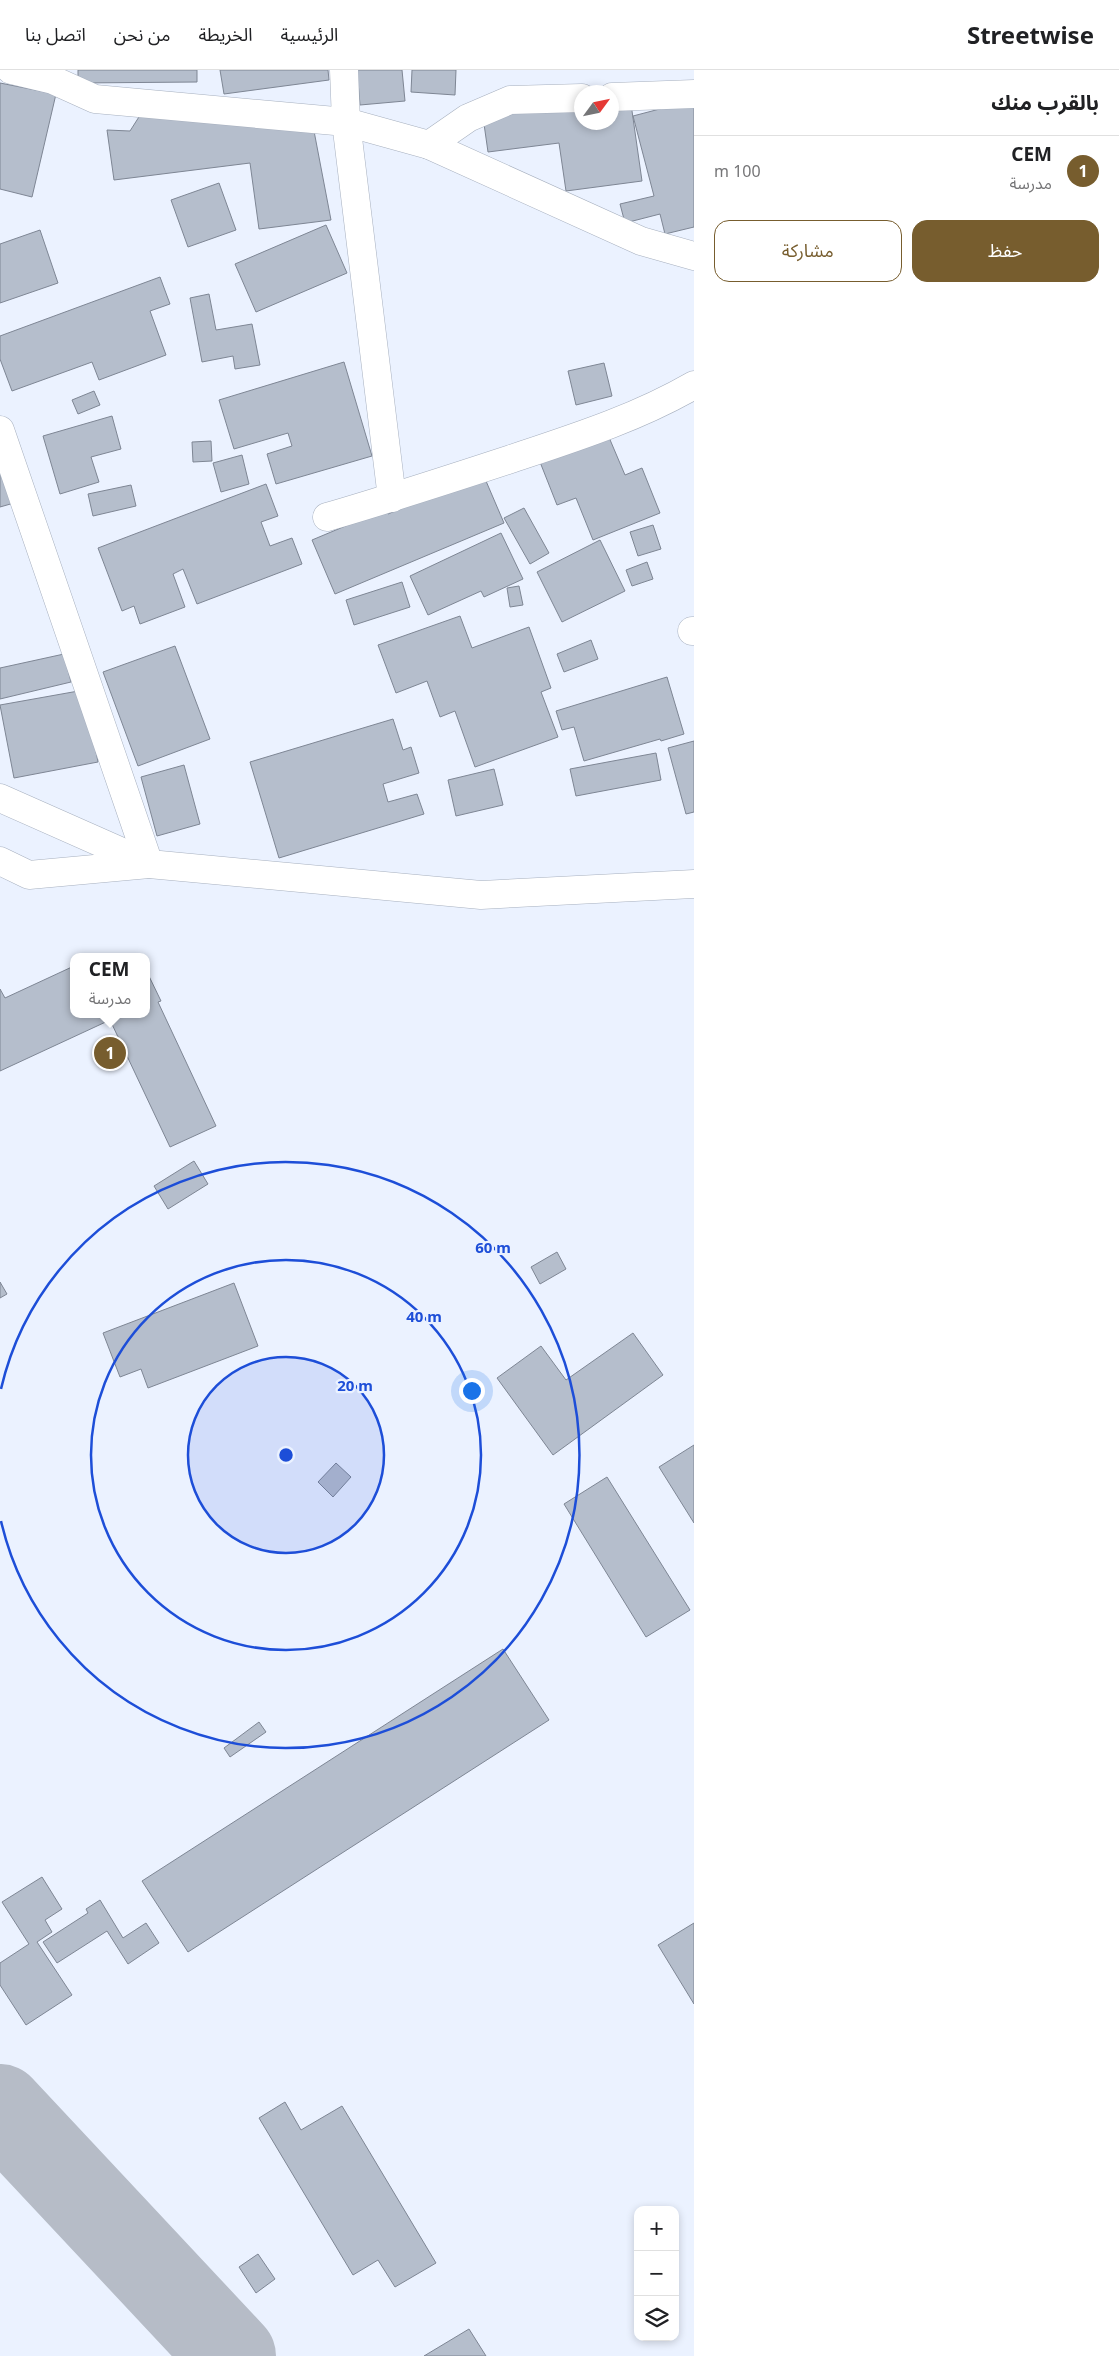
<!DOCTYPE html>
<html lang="ar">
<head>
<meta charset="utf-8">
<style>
	:root { --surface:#fff; --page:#f6f6f6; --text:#202124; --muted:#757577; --line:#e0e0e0; --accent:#775d2e }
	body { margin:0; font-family:"Noto Sans","Noto Sans Arabic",sans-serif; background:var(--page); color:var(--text); direction:rtl }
	.controls { position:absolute; right:15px; bottom:15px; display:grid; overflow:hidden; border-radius:10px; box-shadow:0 2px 8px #0003 }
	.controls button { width:45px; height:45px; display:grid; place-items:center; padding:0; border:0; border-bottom:1px solid var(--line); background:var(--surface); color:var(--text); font:25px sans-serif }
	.compass { position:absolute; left:574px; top:15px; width:45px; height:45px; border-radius:50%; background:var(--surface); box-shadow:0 2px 8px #0003; rotate:57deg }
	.you { position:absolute; left:471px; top:1320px; width:18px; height:18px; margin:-12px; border:4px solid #fff; border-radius:50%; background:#1a73e8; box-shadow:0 0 0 8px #1a73e833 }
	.badge { display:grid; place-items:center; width:32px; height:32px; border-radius:50%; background:var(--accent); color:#fff; font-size:16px; font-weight:700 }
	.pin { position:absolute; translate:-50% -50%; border:2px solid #fff; box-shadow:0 1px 5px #0006 }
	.popup { position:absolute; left:70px; top:883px; width:80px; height:65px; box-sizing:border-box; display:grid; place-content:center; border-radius:10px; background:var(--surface); filter:drop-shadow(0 1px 4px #0005); font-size:16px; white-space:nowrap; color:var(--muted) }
	.popup b { font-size:19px; color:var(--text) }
	.popup::after { content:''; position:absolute; left:50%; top:100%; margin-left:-10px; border:10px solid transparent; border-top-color:var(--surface) }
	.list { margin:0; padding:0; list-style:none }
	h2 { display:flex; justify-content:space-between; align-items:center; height:65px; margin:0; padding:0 20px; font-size:21px }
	h2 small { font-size:16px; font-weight:400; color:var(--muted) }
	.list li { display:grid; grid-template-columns:32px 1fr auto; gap:15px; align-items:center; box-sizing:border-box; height:70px; padding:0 20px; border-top:1px solid var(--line) }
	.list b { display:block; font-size:19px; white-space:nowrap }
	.list p { margin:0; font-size:16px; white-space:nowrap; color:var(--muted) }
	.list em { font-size:16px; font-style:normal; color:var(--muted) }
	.actions { display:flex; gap:10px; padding:15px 20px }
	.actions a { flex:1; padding:11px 0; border:1px solid var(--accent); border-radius:15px; text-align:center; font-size:18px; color:var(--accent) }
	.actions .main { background:var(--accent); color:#fff }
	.icon { flex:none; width:28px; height:28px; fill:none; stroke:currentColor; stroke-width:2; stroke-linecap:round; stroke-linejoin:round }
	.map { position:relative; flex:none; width:694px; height:2286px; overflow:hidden; direction:ltr }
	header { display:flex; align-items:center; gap:30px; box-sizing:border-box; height:70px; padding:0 25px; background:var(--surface); border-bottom:1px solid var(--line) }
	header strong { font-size:24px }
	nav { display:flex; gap:28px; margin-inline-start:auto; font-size:18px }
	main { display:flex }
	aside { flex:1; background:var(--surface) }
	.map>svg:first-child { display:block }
</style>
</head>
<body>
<header>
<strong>Streetwise</strong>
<nav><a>الرئيسية</a><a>الخريطة</a><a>من نحن</a><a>اتصل بنا</a></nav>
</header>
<main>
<aside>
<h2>بالقرب منك<small></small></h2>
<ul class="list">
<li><span class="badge">1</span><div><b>CEM</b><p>مدرسة</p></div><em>100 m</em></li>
</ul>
<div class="actions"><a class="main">حفظ</a><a>مشاركة</a></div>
</aside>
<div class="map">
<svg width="694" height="2286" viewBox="0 0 694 2286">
	<rect width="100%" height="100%" fill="#ebf2ff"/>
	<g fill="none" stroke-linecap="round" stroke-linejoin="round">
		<polyline stroke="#b6bcc7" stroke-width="88" points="0,2038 232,2286"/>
	</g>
	<g fill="#b5becc" stroke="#7e8694">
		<polygon points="78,0 197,0 197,12 78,13"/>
		<polygon points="220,0 328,0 329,10 224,24"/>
		<polygon points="357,0 402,0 405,31 360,35"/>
		<polygon points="412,0 456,0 455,25 411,22"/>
		<polygon points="0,13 56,24 32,127 0,119"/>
		<polygon points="630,27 642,111 566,121 559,73 488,82 483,47 582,33 582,52 612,52 612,29"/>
		<polygon points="694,30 694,157 665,164 660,144 625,153 620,134 654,126 633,46"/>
		<polygon points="144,39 314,61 331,150 259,159 250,93 114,110 107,60 130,61"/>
		<polygon points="219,113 236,160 188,177 171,130"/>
		<polygon points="326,155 347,203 256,242 235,194"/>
		<polygon points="40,160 58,213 0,233 0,174"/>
		<polygon points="160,207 170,234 150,241 166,285 99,310 92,292 12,321 0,289 0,266"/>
		<polygon points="209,224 216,260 252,254 260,295 235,299 233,286 202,292 190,228"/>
		<polygon points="344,292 372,386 276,414 267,384 292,376 288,363 234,379 219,330"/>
		<polygon points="604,293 612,326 576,335 568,301"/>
		<polygon points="94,321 100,335 78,344 72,330"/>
		<polygon points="112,346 121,379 91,387 99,412 60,424 43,366"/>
		<polygon points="608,365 625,405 642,398 660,443 593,470 576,428 557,435 540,392"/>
		<polygon points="211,371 212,391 193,392 192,372"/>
		<polygon points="242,385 249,414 221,422 213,393"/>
		<polygon points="0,389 14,433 0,437"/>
		<polygon points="483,404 504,453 335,524 312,470 386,439 388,444"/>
		<polygon points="266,414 278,446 261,452 270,476 292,468 302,494 197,534 183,499 173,504 185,537 140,554 134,536 122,541 98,478"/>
		<polygon points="131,415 136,436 93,446 88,424"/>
		<polygon points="524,438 549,483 530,494 504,448"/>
		<polygon points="653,455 661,479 638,486 630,462"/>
		<polygon points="501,463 523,509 484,527 481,521 428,545 410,506"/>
		<polygon points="600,470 625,521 562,552 537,502"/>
		<polygon points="647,492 653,509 632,516 626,500"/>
		<polygon points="402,512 410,537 354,555 346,530"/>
		<polygon points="519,516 523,535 510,537 507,518"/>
		<polygon points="460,546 472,578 529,557 551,618 541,622 558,667 475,697 455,641 440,647 427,611 396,623 378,575"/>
		<polygon points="591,570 598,589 564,602 557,584"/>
		<polygon points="175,576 210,669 138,696 103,602"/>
		<polygon points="64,584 71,612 0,629 0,598"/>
		<polygon points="667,607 684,664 661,671 660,669 584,691 574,657 562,660 556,641"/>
		<polygon points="84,620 98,692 14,708 0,635"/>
		<polygon points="393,649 403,680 411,677 419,703 383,714 388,732 417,724 424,744 279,788 250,692"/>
		<polygon points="694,671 694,742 686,744 668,678"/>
		<polygon points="656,683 661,710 576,726 570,699"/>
		<polygon points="184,695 200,754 157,766 141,707"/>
		<polygon points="494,699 503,735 456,746 448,710"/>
		<polygon points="74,896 74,944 146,944 146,900 161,931 158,932 216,1056 170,1077 110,950 0,1001 0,919 5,928"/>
		<polygon points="194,1091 208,1114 168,1139 154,1116"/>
		<polygon points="557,1182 566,1199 540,1214 531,1197"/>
		<polygon points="0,1212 7,1224 0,1228"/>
		<polygon points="234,1213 258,1276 148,1318 141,1299 120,1307 103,1263"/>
		<polygon points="633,1263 663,1305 553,1385 497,1308 541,1276 566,1310"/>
		<polygon points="694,1375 694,1453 659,1397"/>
		<polygon points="336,1393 351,1407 333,1427 318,1412"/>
		<polygon points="607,1407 690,1540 646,1567 564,1434"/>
		<polygon points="503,1579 549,1650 188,1882 142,1811"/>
		<polygon points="259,1652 266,1662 230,1687 224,1678"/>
		<polygon points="42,1807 62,1839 45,1850 52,1862 37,1872 72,1925 26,1955 0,1915 0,1893 29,1874 2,1832"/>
		<polygon points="100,1830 123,1868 146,1853 159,1873 128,1894 107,1861 57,1893 43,1872 88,1843 86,1839"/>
		<polygon points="694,1853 694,1934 658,1875"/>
		<polygon points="285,2032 301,2060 342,2036 436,2193 395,2217 378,2190 353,2205 259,2048"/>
		<polygon points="258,2184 275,2209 256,2223 239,2197"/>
		<polygon points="469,2259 486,2286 424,2286"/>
	</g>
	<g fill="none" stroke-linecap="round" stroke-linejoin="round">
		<defs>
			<g id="minor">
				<polyline points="11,0 53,10 95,29 346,52 429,75 641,171 694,186"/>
				<polyline points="344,0 346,52 392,428"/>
				<polyline points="612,27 694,24"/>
				<polyline points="429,75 468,48 510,30 582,28"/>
				<polyline points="0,360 149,794 29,805 0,791"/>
				<path d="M327 447C389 429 450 409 511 389 574 368 637 348 694 315"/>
				<polyline points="692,561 694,561"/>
				<polyline points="0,728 149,794 481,825 694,814"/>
			</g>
		</defs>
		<use href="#minor" stroke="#a7b0bf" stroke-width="29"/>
		<use href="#minor" stroke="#fff" stroke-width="28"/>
	</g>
	<circle cx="286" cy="1385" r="98" fill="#1d4ed8" fill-opacity=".12"/>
	<g fill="none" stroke="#1d4ed8" stroke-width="2.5">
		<circle cx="286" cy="1385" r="98"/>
		<circle cx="286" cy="1385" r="195"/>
		<path d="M1 1319A293 293 0 1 1 1 1451"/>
	</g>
	<circle cx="286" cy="1385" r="8" fill="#1d4ed8" stroke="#ebf2ff" stroke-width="2.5"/>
	<g font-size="15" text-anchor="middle" font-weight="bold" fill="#1d4ed8" stroke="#ebf2ff" stroke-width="4.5" stroke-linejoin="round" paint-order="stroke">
		<text x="493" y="1183">60 m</text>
		<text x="424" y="1252">40 m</text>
		<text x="355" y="1321">20 m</text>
	</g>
</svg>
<div class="controls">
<button>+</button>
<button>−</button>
<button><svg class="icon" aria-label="layers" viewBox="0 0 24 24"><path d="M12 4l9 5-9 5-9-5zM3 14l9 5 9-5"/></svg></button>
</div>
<svg class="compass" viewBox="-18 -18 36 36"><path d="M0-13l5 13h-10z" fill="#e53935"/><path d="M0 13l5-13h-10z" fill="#757577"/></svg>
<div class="you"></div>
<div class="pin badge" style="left:110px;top:983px">1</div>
<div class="popup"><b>CEM</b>مدرسة</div>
</div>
</main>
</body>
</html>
